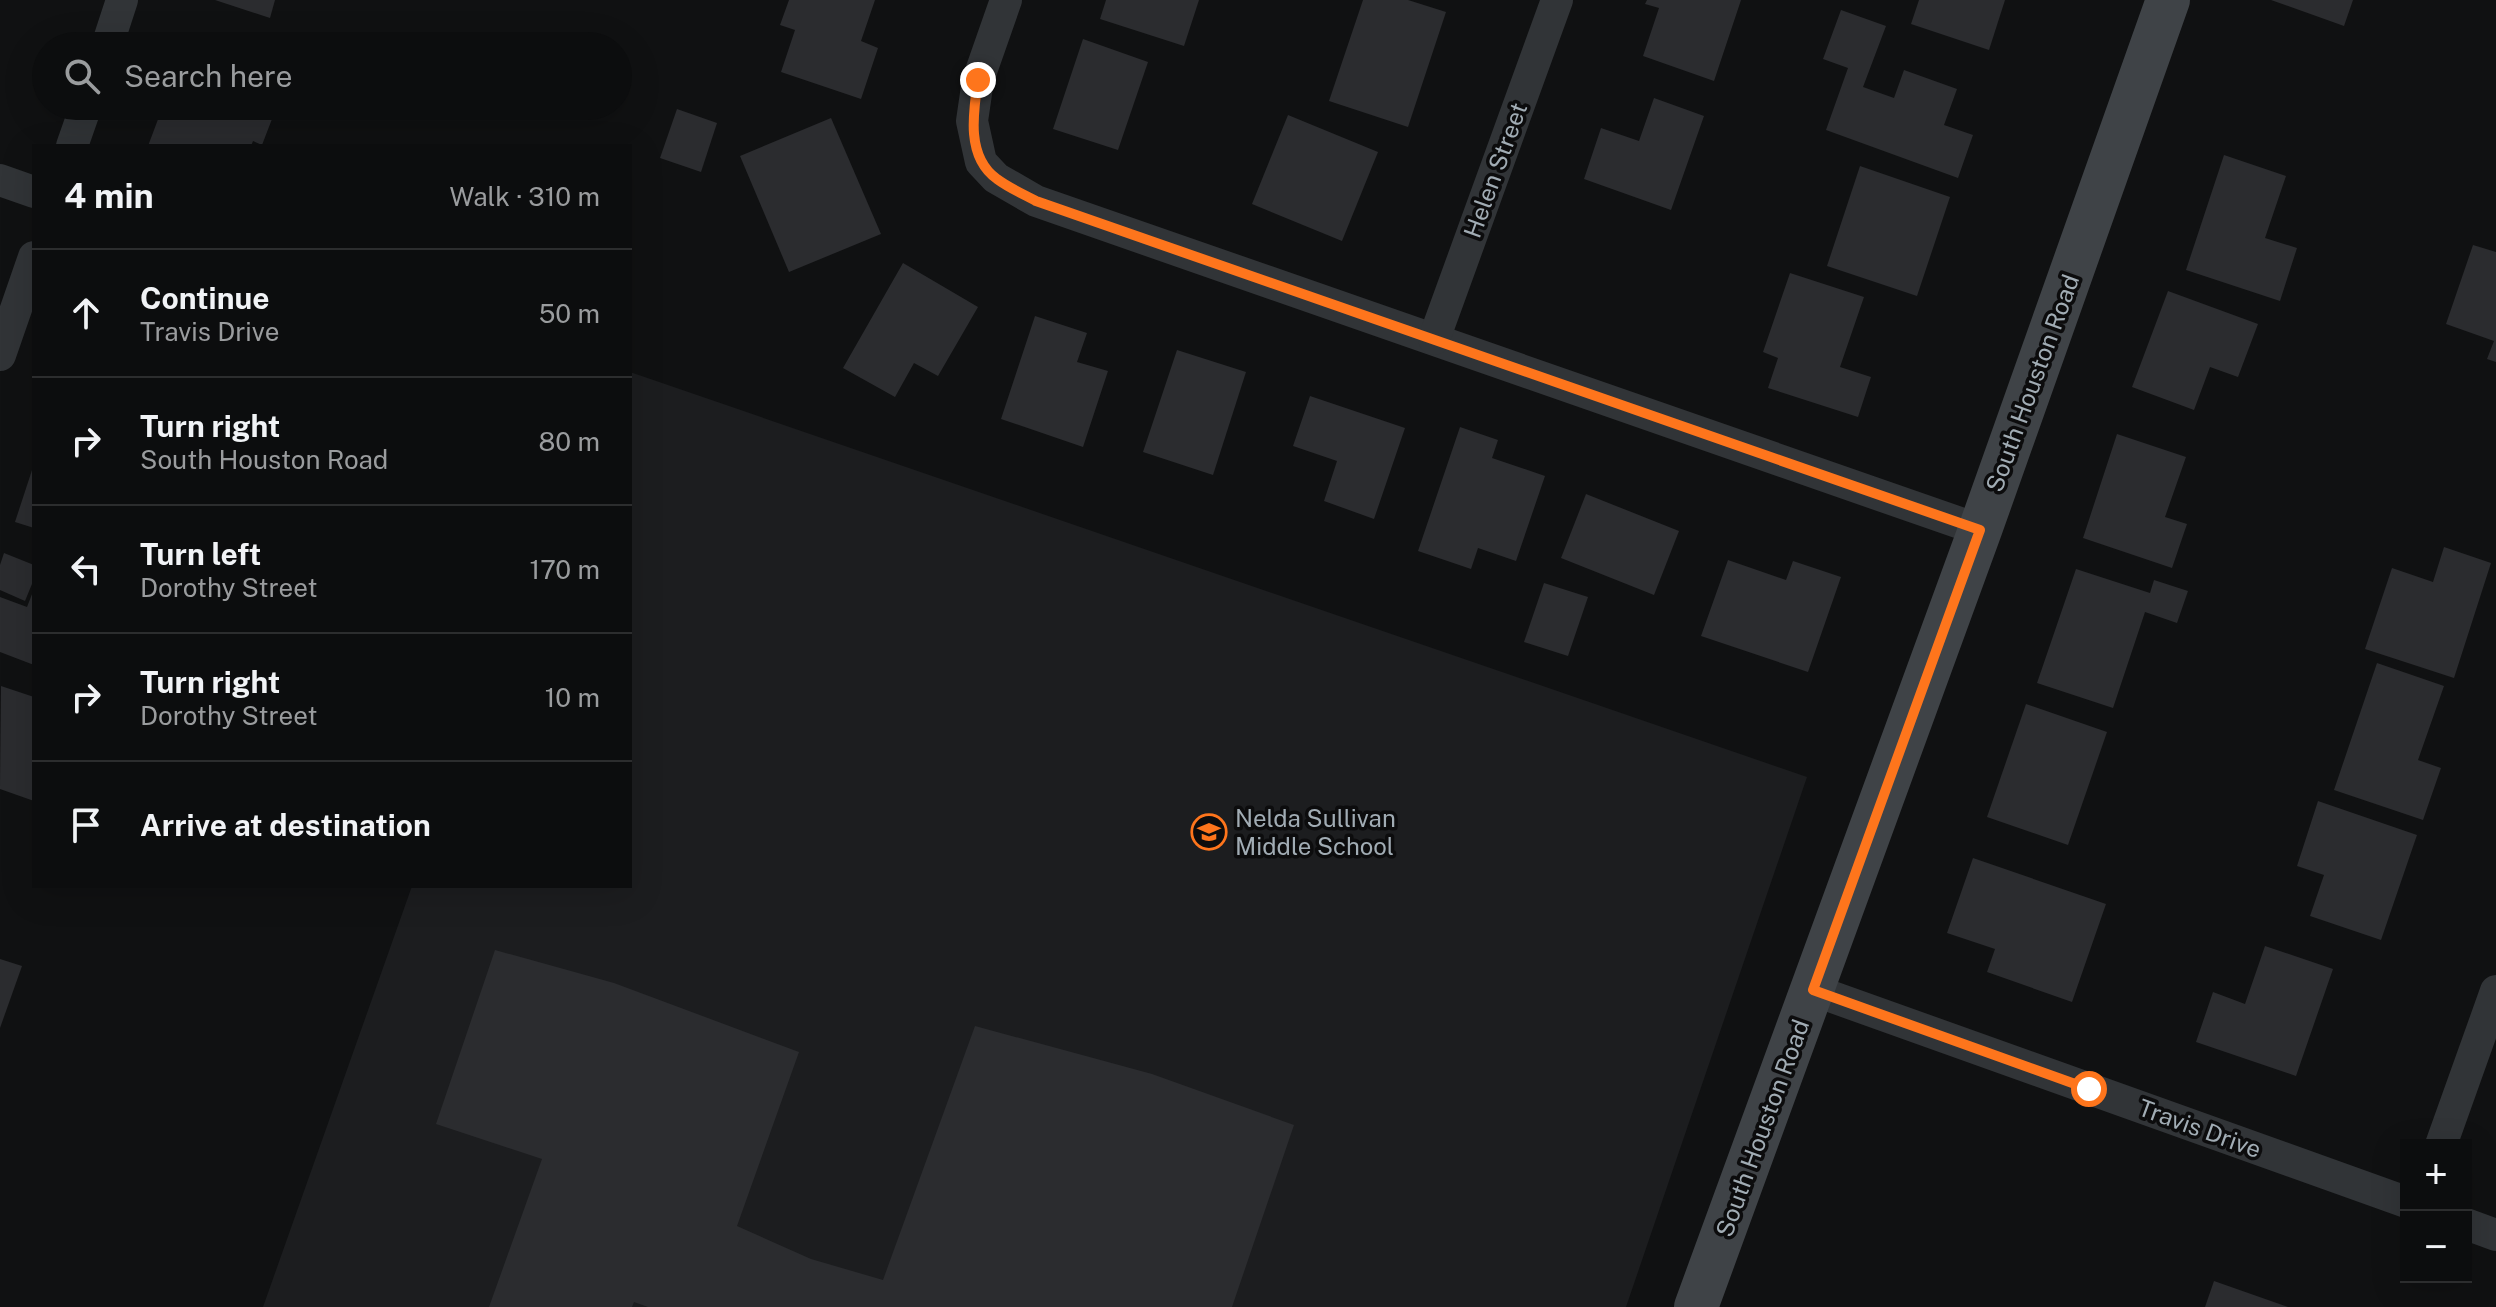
<!DOCTYPE html>
<html lang="en">
<head>
<meta charset="utf-8">
<style>
	:root { --surface:#0c0d0e; --page:#1a1b1c; --text:#f1f3f6; --muted:#9a9c9e; --line:#2c2d2e }
	body { margin:0; font-family:"Public Sans",sans-serif; background:var(--page); color:var(--text) }
	.controls { position:absolute; right:24px; bottom:24px; display:grid; overflow:hidden; border-radius:0px; box-shadow:0 8px 32px #0002 }
	.controls button { width:72px; height:72px; display:grid; place-items:center; padding:0; border:0; border-bottom:2px solid var(--line); background:var(--surface); color:var(--text); font:40px sans-serif }
	.stop { position:absolute; width:24px; height:24px; margin:-18px; border:6px solid #fe751c; border-radius:50%; background:#fff }
	.stop.end { background:#fe751c; border-color:#fff; box-shadow:0 2px 8px #0008 }
	.list { margin:0; padding:0; list-style:none }
	h2 { display:flex; justify-content:space-between; align-items:center; height:104px; margin:0; padding:0 32px; font-size:34px }
	h2 small { font-size:26px; font-weight:400; color:var(--muted) }
	.list li { display:grid; grid-template-columns:52px 1fr auto; gap:24px; align-items:center; box-sizing:border-box; height:128px; padding:0 32px; border-top:2px solid var(--line) }
	.list b { display:block; font-size:30px; white-space:nowrap }
	.list p { margin:0; font-size:26px; white-space:nowrap; color:var(--muted) }
	.list em { font-size:26px; font-style:normal; color:var(--muted) }
	.icon { flex:none; width:44px; height:44px; fill:none; stroke:currentColor; stroke-width:2; stroke-linecap:round; stroke-linejoin:round }
	.map { position:relative; flex:none; width:2496px; height:1307px; overflow:hidden }
	.search { position:absolute; background:var(--surface); box-shadow:0 8px 32px #0002; left:32px; top:32px; width:600px; height:88px; display:flex; align-items:center; gap:20px; box-sizing:border-box; padding:0 28px; border-radius:44px; color:var(--muted); font-size:30px }
	.panel { position:absolute; background:var(--surface); box-shadow:0 8px 32px #0002; left:32px; top:144px; width:600px; height:744px; border-radius:0px }
	.map>svg:first-child { display:block }
</style>
</head>
<body>
<div class="map">
<svg width="2496" height="1307" viewBox="0 0 2496 1307">
	<rect width="100%" height="100%" fill="#101112"/>
	<polygon fill="#1c1d1f" points="630,372 1807,777 1626,1307 263,1307 412,886 630,886"/>
	<g fill="#2b2c2f">
		<polygon points="215,0 275,0 270,18"/>
		<polygon points="789,0 875,0 861,41 878,48 861,99 781,72 795,30 780,25"/>
		<polygon points="1106,0 1199,0 1184,46 1100,19"/>
		<polygon points="1363,0 1408,0 1446,12 1408,127 1329,101"/>
		<polygon points="1647,0 1741,0 1714,81 1643,56 1659,8 1645,4"/>
		<polygon points="1919,0 2005,0 1989,50 1911,24"/>
		<polygon points="2271,0 2353,0 2344,26"/>
		<polygon points="1841,10 1886,26 1863,87 1894,98 1904,70 1957,89 1944,125 1973,135 1958,178 1826,130 1848,68 1823,59"/>
		<polygon points="1083,39 1148,62 1118,150 1053,129"/>
		<polygon points="1654,98 1704,116 1671,210 1584,179 1601,128 1639,141"/>
		<polygon points="163,106 172,106 196,116 200,106 277,106 262,145 253,141 251,146 148,146"/>
		<polygon points="677,109 717,123 701,172 660,158"/>
		<polygon points="1288,115 1378,152 1342,241 1252,204"/>
		<polygon points="831,118 881,234 789,272 740,156"/>
		<polygon points="2224,155 2286,176 2265,238 2297,248 2280,301 2186,270"/>
		<polygon points="1860,166 1950,197 1917,296 1827,266"/>
		<polygon points="2473,245 2496,252 2496,362 2487,359 2494,341 2446,324"/>
		<polygon points="903,263 978,307 938,376 914,363 895,397 843,368"/>
		<polygon points="1790,273 1864,297 1840,367 1871,377 1858,417 1768,388 1778,358 1763,352"/>
		<polygon points="2168,291 2258,324 2238,377 2210,367 2194,410 2132,387"/>
		<polygon points="1035,316 1087,333 1077,362 1108,371 1083,447 1001,419"/>
		<polygon points="1177,350 1246,372 1213,475 1143,452"/>
		<polygon points="1310,396 1405,428 1374,519 1324,501 1337,461 1293,446"/>
		<polygon points="1460,427 1498,440 1492,458 1545,476 1516,561 1478,548 1471,569 1418,551"/>
		<polygon points="2117,434 2186,457 2165,517 2187,524 2172,568 2083,538"/>
		<polygon points="33,467 34,467 34,528 15,522"/>
		<polygon points="1586,494 1679,531 1654,595 1561,558"/>
		<polygon points="2444,547 2491,563 2454,678 2365,649 2392,568 2433,582"/>
		<polygon points="4,553 34,565 34,579 25,601 0,590 0,565"/>
		<polygon points="1728,560 1786,580 1793,561 1841,577 1808,672 1701,636"/>
		<polygon points="2076,569 2150,593 2154,580 2188,591 2177,623 2145,612 2113,708 2037,683"/>
		<polygon points="1544,583 1588,597 1568,656 1524,642"/>
		<polygon points="34,589 34,665 0,652 0,597 27,607"/>
		<polygon points="2377,663 2444,686 2418,760 2441,768 2423,820 2334,790"/>
		<polygon points="1,686 34,697 34,801 0,789"/>
		<polygon points="2026,704 2107,732 2068,845 1987,817"/>
		<polygon points="2318,801 2417,835 2381,940 2310,916 2324,875 2297,866"/>
		<polygon points="1973,858 2106,904 2072,1002 1987,972 1995,949 1947,933"/>
		<polygon points="2265,946 2333,969 2296,1076 2196,1042 2213,992 2245,1004"/>
		<polygon points="495,950 614,983 799,1052 737,1226 811,1259 883,1280 975,1026 1152,1074 1294,1125 1232,1307 648,1307 634,1302 632,1307 489,1307 542,1159 436,1124"/>
		<polygon points="0,959 22,966 0,1028"/>
		<polygon points="2214,1281 2288,1307 2205,1307"/>
	</g>
	<g fill="none" stroke-linecap="round" stroke-linejoin="round">
		<g stroke="#313437" stroke-width="32">
			<polyline points="1006,0 978,80 972,121 981,162 996,178 1036,201 1980,530"/>
			<polyline points="107,46 122,0"/>
			<polyline points="72,146 86,106"/>
			<polyline points="0,180 34,192"/>
			<polyline points="1434,339 1557,0"/>
			<polyline points="0,355 34,257"/>
			<polyline points="1813,990 2406,1202"/>
			<polyline points="2441,1145 2496,991"/>
			<polyline points="2466,1224 2496,1235"/>
		</g>
		<polyline stroke="#3f4347" stroke-width="44" points="1696,1307 1980,530 2168,0"/>
	</g>
	<g fill="none" stroke-linecap="round" stroke-linejoin="round">
		<path stroke="#fe751c" stroke-width="10" d="M978 80C973 113 966 157 997 179 1009 188 1023 194 1036 201L1980 530 1813 990 2089 1089"/>
	</g>
	<defs>
		<symbol id="school-ring" viewBox="-11 -11 22 22"><circle r="9.5" fill="#0c0c0d" stroke="#fe751c" stroke-width="1.5"/><path d="M0-5L7-2L0 1L-7-2ZM-4 1L0 2.5L4 1V4Q0 6-4 4Z" fill="#fe751c"/></symbol>
	</defs>
	<g fill-rule="evenodd">
		<use href="#school-ring" x="1189" y="812" width="40" height="40"/>
	</g>
	<g text-anchor="middle" dominant-baseline="central" stroke-width="7" stroke-linejoin="round" paint-order="stroke">
		<g font-size="24" fill="#a1acb4" stroke="#0c0c0d">
			<text transform="translate(1495 170) rotate(-70)">Helen Street</text>
			<text transform="translate(2032 383) rotate(-70)">South Houston Road</text>
			<text transform="translate(1762 1128) rotate(-70)">South Houston Road</text>
			<text transform="translate(2200 1128) rotate(20)">Travis Drive</text>
		</g>
		<g font-size="24" fill="#a1acb4" stroke="#0c0c0d" text-anchor="start">
			<text x="1235" y="818">Nelda Sullivan<tspan x="1235" dy="28">Middle School</tspan></text>
		</g>
	</g>
</svg>
<div class="controls">
<button>+</button>
<button>−</button>
</div>
<div class="stop" style="left:2089px;top:1089px"></div>
<div class="stop end" style="left:978px;top:80px"></div>
<div class="search"><svg class="icon" aria-label="search" viewBox="0 0 24 24"><circle cx="10" cy="10" r="6"/><path d="M15 15l6 6"/></svg>Search here</div>
<section class="panel">
<h2>4 min<small>Walk · 310 m</small></h2>
<ul class="list">
<li><svg class="icon" aria-label="ahead" viewBox="0 0 24 24"><path d="M12 20V5M6 11l6-6 6 6"/></svg><div><b>Continue</b><p>Travis Drive</p></div><em>50 m</em></li>
<li><svg class="icon" aria-label="right" viewBox="0 0 24 24"><path d="M7 20v-9h11M14 6l5 5-5 5"/></svg><div><b>Turn right</b><p>South Houston Road</p></div><em>80 m</em></li>
<li><svg class="icon" aria-label="left" viewBox="0 0 24 24"><path d="M17 20v-9H6M10 6l-5 5 5 5"/></svg><div><b>Turn left</b><p>Dorothy Street</p></div><em>170 m</em></li>
<li><svg class="icon" aria-label="right" viewBox="0 0 24 24"><path d="M7 20v-9h11M14 6l5 5-5 5"/></svg><div><b>Turn right</b><p>Dorothy Street</p></div><em>10 m</em></li>
<li><svg class="icon" aria-label="arrive" viewBox="0 0 24 24"><path d="M6 21V4h12l-3 4 3 4H6"/></svg><div><b>Arrive at destination</b></div></li>
</ul>
</section>
</div>
</body>
</html>
